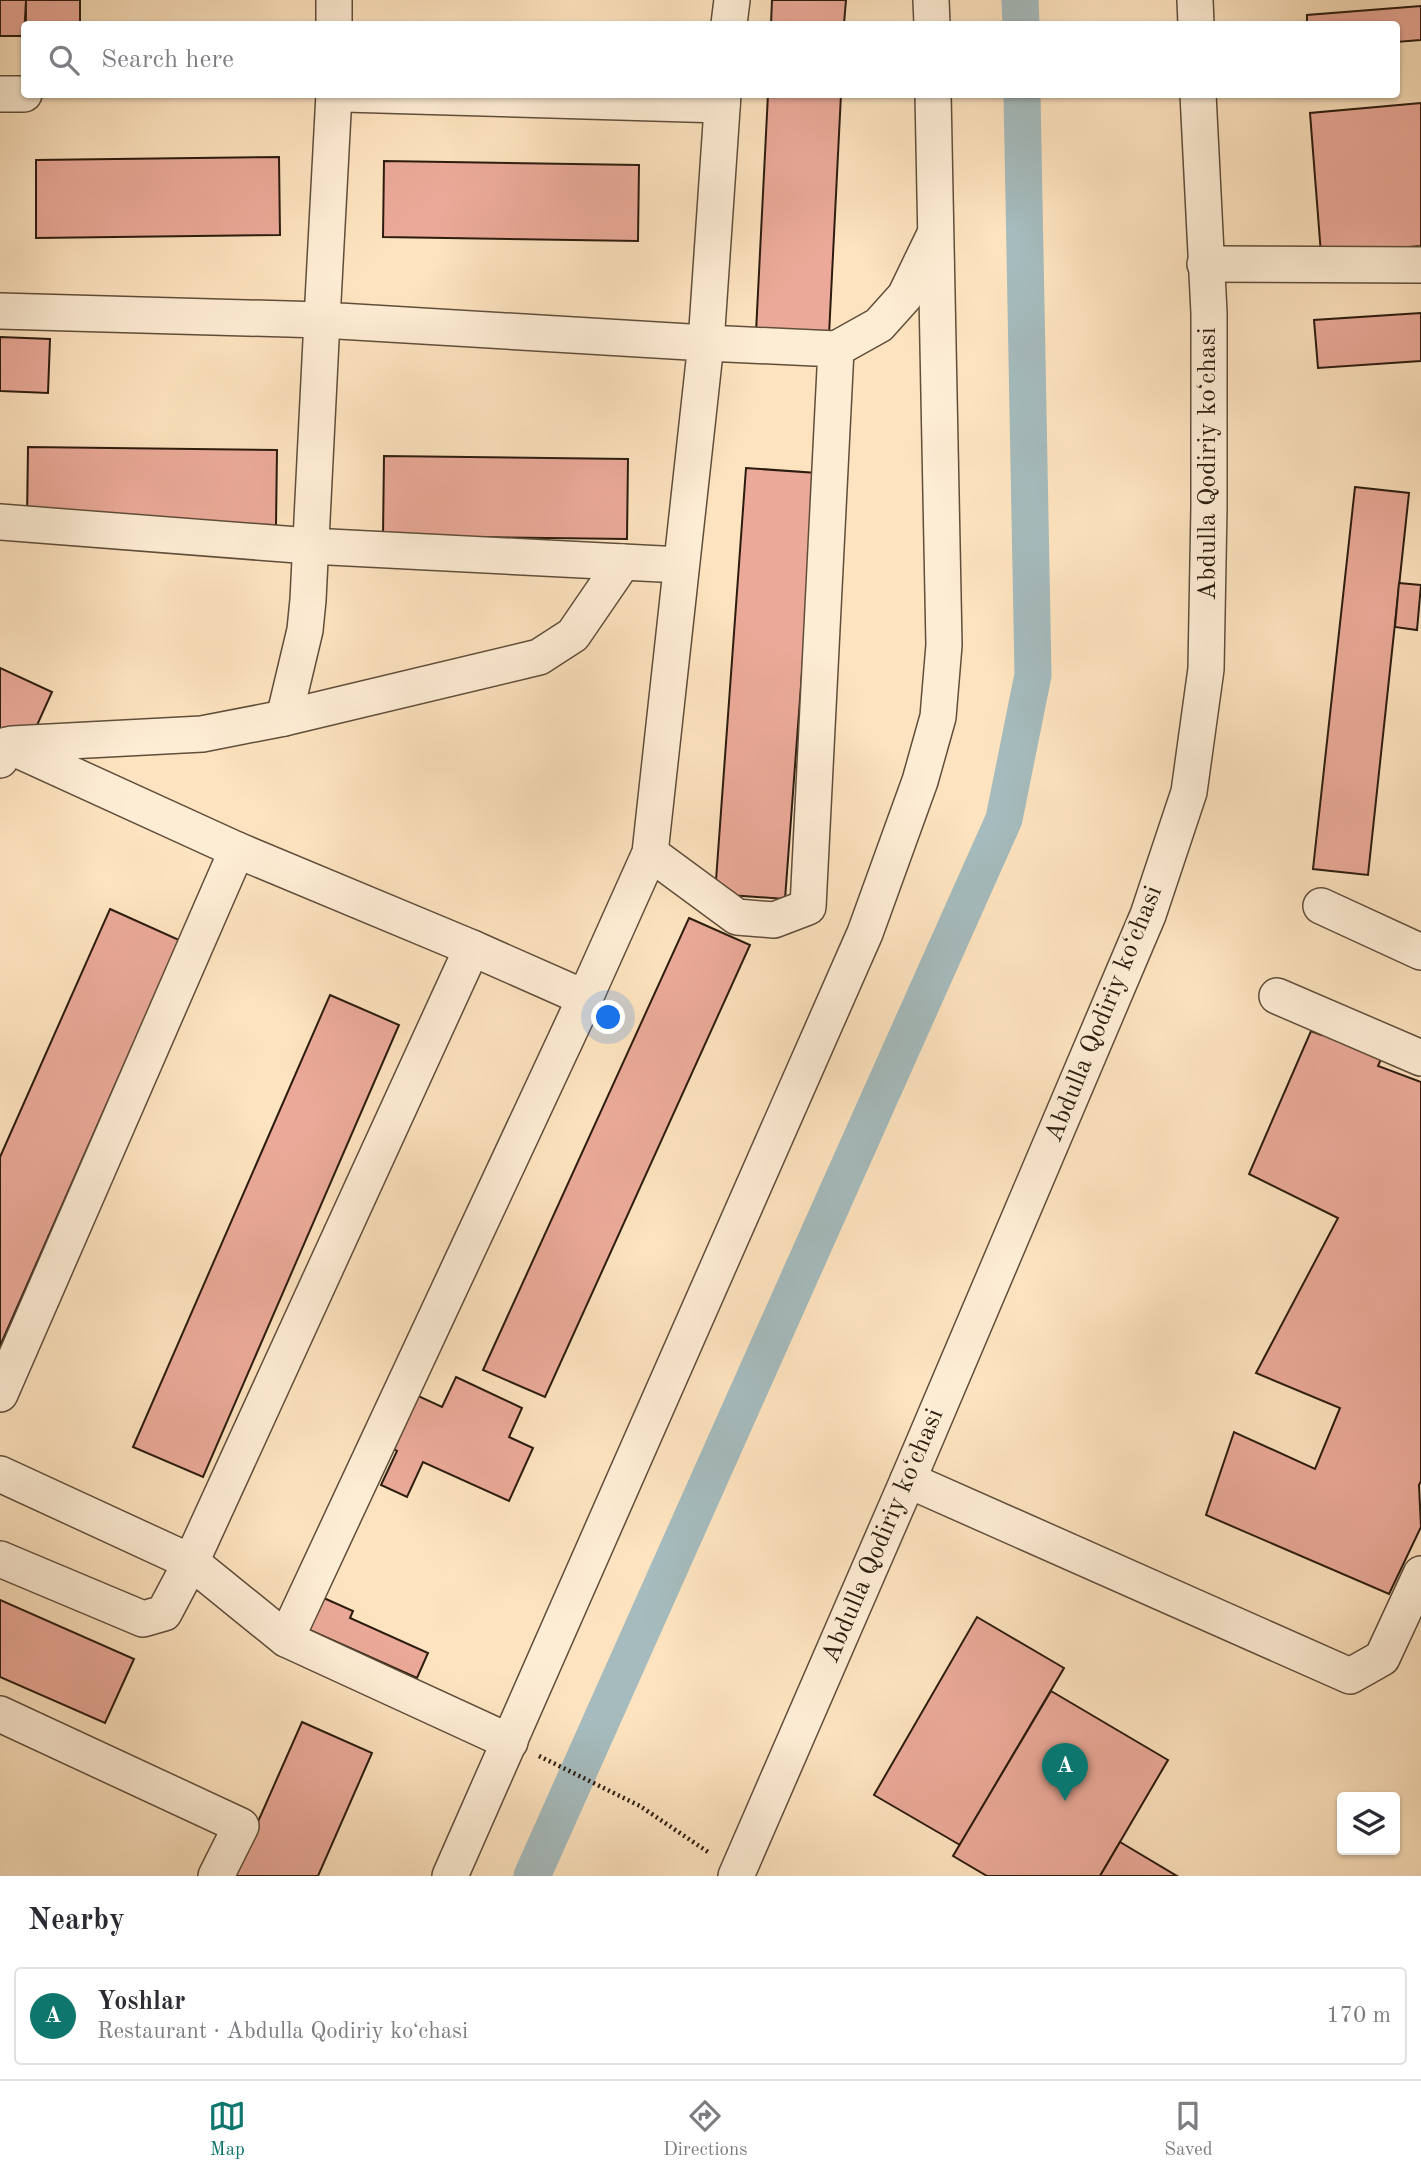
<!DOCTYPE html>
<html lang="en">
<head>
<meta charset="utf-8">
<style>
	:root { --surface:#fff; --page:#f2f2f3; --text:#2b2b33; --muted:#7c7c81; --line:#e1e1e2; --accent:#0f766e }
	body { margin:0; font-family:"Old Standard TT",serif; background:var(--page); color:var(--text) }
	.controls { position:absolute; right:21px; bottom:21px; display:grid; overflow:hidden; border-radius:7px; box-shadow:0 2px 5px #0004 }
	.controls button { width:63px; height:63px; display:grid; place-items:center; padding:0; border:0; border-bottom:2px solid var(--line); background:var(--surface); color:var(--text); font:35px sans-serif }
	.you { position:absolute; left:609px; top:1018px; width:24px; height:24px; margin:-18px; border:5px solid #fff; border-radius:50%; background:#1a73e8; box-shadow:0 0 0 10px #1a73e833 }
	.badge { display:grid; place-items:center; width:46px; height:46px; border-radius:50%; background:var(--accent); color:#fff; font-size:23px; font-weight:700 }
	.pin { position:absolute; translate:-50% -58px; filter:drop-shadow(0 2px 4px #0008) }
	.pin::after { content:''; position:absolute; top:37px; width:24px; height:21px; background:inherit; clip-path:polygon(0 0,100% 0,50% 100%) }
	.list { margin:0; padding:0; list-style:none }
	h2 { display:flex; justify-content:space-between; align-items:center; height:91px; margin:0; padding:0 28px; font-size:30px }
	h2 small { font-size:23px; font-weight:400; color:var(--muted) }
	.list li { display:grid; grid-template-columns:46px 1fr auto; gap:21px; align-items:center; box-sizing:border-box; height:98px; margin:0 14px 14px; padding:0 14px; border:2px solid var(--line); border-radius:7px }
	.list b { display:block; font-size:26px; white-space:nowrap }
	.list p { margin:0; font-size:23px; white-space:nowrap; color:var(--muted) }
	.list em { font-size:23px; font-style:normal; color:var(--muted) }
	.icon { flex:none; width:38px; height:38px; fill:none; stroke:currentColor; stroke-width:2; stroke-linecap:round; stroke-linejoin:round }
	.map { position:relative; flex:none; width:1421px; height:1876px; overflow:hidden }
	.search { position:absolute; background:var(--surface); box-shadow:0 2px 5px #0004; left:21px; right:21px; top:21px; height:77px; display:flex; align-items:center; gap:18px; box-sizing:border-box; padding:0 24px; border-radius:7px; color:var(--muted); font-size:26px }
	.sheet { height:203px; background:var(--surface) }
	nav { display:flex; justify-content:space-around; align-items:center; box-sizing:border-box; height:98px; border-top:2px solid var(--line); background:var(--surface); font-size:19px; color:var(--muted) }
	nav a { display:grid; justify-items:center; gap:4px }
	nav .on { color:var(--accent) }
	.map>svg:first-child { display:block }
</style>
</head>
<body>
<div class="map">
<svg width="1421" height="1876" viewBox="0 0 1421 1876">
	<rect width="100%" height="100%" fill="#fde3bf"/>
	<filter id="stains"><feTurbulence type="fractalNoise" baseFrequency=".00286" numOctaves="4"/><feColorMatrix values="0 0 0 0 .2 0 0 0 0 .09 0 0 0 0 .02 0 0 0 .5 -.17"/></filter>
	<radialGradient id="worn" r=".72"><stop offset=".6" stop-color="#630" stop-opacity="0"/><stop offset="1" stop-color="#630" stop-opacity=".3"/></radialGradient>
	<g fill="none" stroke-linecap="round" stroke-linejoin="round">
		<g stroke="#a5bbbd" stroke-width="37">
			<polyline points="1020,0 1021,24"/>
			<polyline points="532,1876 1004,819 1033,675 1022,94"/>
		</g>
	</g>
	<g fill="#ebaa99" stroke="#2c1c0f" stroke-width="2">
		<polygon points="0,0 26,0 24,36 0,36"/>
		<rect x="26" y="0" width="54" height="24"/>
		<polygon points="772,0 846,0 844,24 771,24"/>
		<polygon points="1421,6 1421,40 1396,42 1396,24 1307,24 1307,15"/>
		<polygon points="768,94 841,94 829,335 756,332"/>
		<polygon points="1421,103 1421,246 1321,254 1310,113"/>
		<polygon points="279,157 280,235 36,238 36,160"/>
		<polygon points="384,161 639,165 638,241 383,237"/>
		<polygon points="1421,313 1421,361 1318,368 1314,320"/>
		<polygon points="0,337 50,339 48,393 0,391"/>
		<polygon points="28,447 277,450 276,525 27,521"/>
		<polygon points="384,456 628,459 627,539 383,536"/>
		<polygon points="746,468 817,473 785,899 715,894"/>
		<polygon points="1355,487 1409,493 1368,875 1313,869"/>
		<polygon points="1399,583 1421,585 1417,630 1395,627"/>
		<polygon points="0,668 52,692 29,743 0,730"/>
		<polygon points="110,909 179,940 0,1346 0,1157"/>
		<polygon points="689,918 750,945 545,1397 483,1370"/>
		<polygon points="330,995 399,1025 203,1477 133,1447"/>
		<polygon points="1325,1025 1384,1052 1378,1066 1421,1082 1421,1481 1419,1485 1421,1527 1389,1594 1206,1515 1234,1432 1315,1469 1340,1408 1256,1373 1338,1218 1249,1174 1311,1031 1321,1035"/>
		<polygon points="456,1377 522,1408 509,1437 533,1448 509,1501 423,1462 407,1497 381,1485 397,1451 390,1447 414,1394 442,1407"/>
		<polygon points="317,1595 353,1611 350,1618 428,1653 417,1678 303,1627"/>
		<polygon points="0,1600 134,1659 105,1723 0,1677"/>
		<polygon points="977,1617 1064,1668 960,1845 874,1795"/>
		<polygon points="1051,1691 1168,1760 1100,1876 987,1876 953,1856"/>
		<polygon points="302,1722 372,1753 318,1876 234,1876"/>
		<polygon points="1120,1842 1177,1876 1100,1876"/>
	</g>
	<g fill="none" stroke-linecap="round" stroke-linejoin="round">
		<defs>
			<g id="minor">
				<polyline points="931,0 932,24"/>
				<polyline points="1195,0 1196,24"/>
				<polyline points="334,24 334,0"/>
				<polyline points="729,24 732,0"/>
				<polyline points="0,94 24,94"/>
				<polyline points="345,94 722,105"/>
				<polyline points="1205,264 1421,265"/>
				<polyline points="0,311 322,320 308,600 305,630 284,718"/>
				<polyline points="836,349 879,325 905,296 933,238"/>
				<polyline points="0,522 310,546 681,565"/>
				<polyline points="12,744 202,734 284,718 539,657 573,635 623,562"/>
				<polyline points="0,760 7,745 237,850 0,1394"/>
				<polyline points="650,853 737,917 774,920 808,907 836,349 706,343 723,94"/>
				<polyline points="1321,906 1421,952"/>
				<polyline points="472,948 585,998"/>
				<polyline points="1277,996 1421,1058"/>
				<polyline points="0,1474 191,1562 286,1639 510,1742"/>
				<polyline points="908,1480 1350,1676 1382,1658 1421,1574"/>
				<polyline points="0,1559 143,1619 164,1613 191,1562 472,948 237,850"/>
				<polyline points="286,1639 585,998 650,853 706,343 322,320 334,94"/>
				<polyline points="0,1714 241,1826 216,1876"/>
				<polyline points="450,1876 865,933 920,781 938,717 944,645 933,94"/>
				<polyline points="736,1876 908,1480 1148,915 1189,792 1206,669 1209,507 1209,313 1198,94"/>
			</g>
		</defs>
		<use href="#minor" stroke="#604e3b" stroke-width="38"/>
		<polyline stroke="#2c1c0f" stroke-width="4.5" stroke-dasharray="2 3.5" stroke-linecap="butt" points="539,1756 640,1806 708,1852"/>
		<use href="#minor" stroke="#feedd5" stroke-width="35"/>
	</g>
	<g text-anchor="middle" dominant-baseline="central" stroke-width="5" stroke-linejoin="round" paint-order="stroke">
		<g font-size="26" fill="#2c1c0f" stroke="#feedd5">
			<text transform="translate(1208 464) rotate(-90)">Abdulla Qodiriy koʻchasi</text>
			<text transform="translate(1104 1014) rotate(-68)">Abdulla Qodiriy koʻchasi</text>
			<text transform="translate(883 1536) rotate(-67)">Abdulla Qodiriy koʻchasi</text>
		</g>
	</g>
	<rect width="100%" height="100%" filter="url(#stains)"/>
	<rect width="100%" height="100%" fill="url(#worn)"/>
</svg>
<div class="controls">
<button><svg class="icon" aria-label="layers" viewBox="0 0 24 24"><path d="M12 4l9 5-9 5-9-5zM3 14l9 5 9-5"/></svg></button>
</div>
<div class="you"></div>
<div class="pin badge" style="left:1065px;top:1801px">A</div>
<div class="search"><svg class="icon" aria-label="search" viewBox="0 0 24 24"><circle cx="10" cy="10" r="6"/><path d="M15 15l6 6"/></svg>Search here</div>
</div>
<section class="sheet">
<h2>Nearby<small></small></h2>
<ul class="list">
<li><span class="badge">A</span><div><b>Yoshlar</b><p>Restaurant · Abdulla Qodiriy koʻchasi</p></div><em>170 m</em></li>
</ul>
</section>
<nav>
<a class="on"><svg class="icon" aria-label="map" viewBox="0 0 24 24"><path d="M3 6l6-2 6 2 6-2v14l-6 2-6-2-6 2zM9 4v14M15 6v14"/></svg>Map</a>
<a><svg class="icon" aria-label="directions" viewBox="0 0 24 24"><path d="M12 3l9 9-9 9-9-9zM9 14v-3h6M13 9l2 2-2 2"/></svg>Directions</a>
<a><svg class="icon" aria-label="saved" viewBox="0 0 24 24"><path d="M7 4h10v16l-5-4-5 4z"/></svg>Saved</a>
</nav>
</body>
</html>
